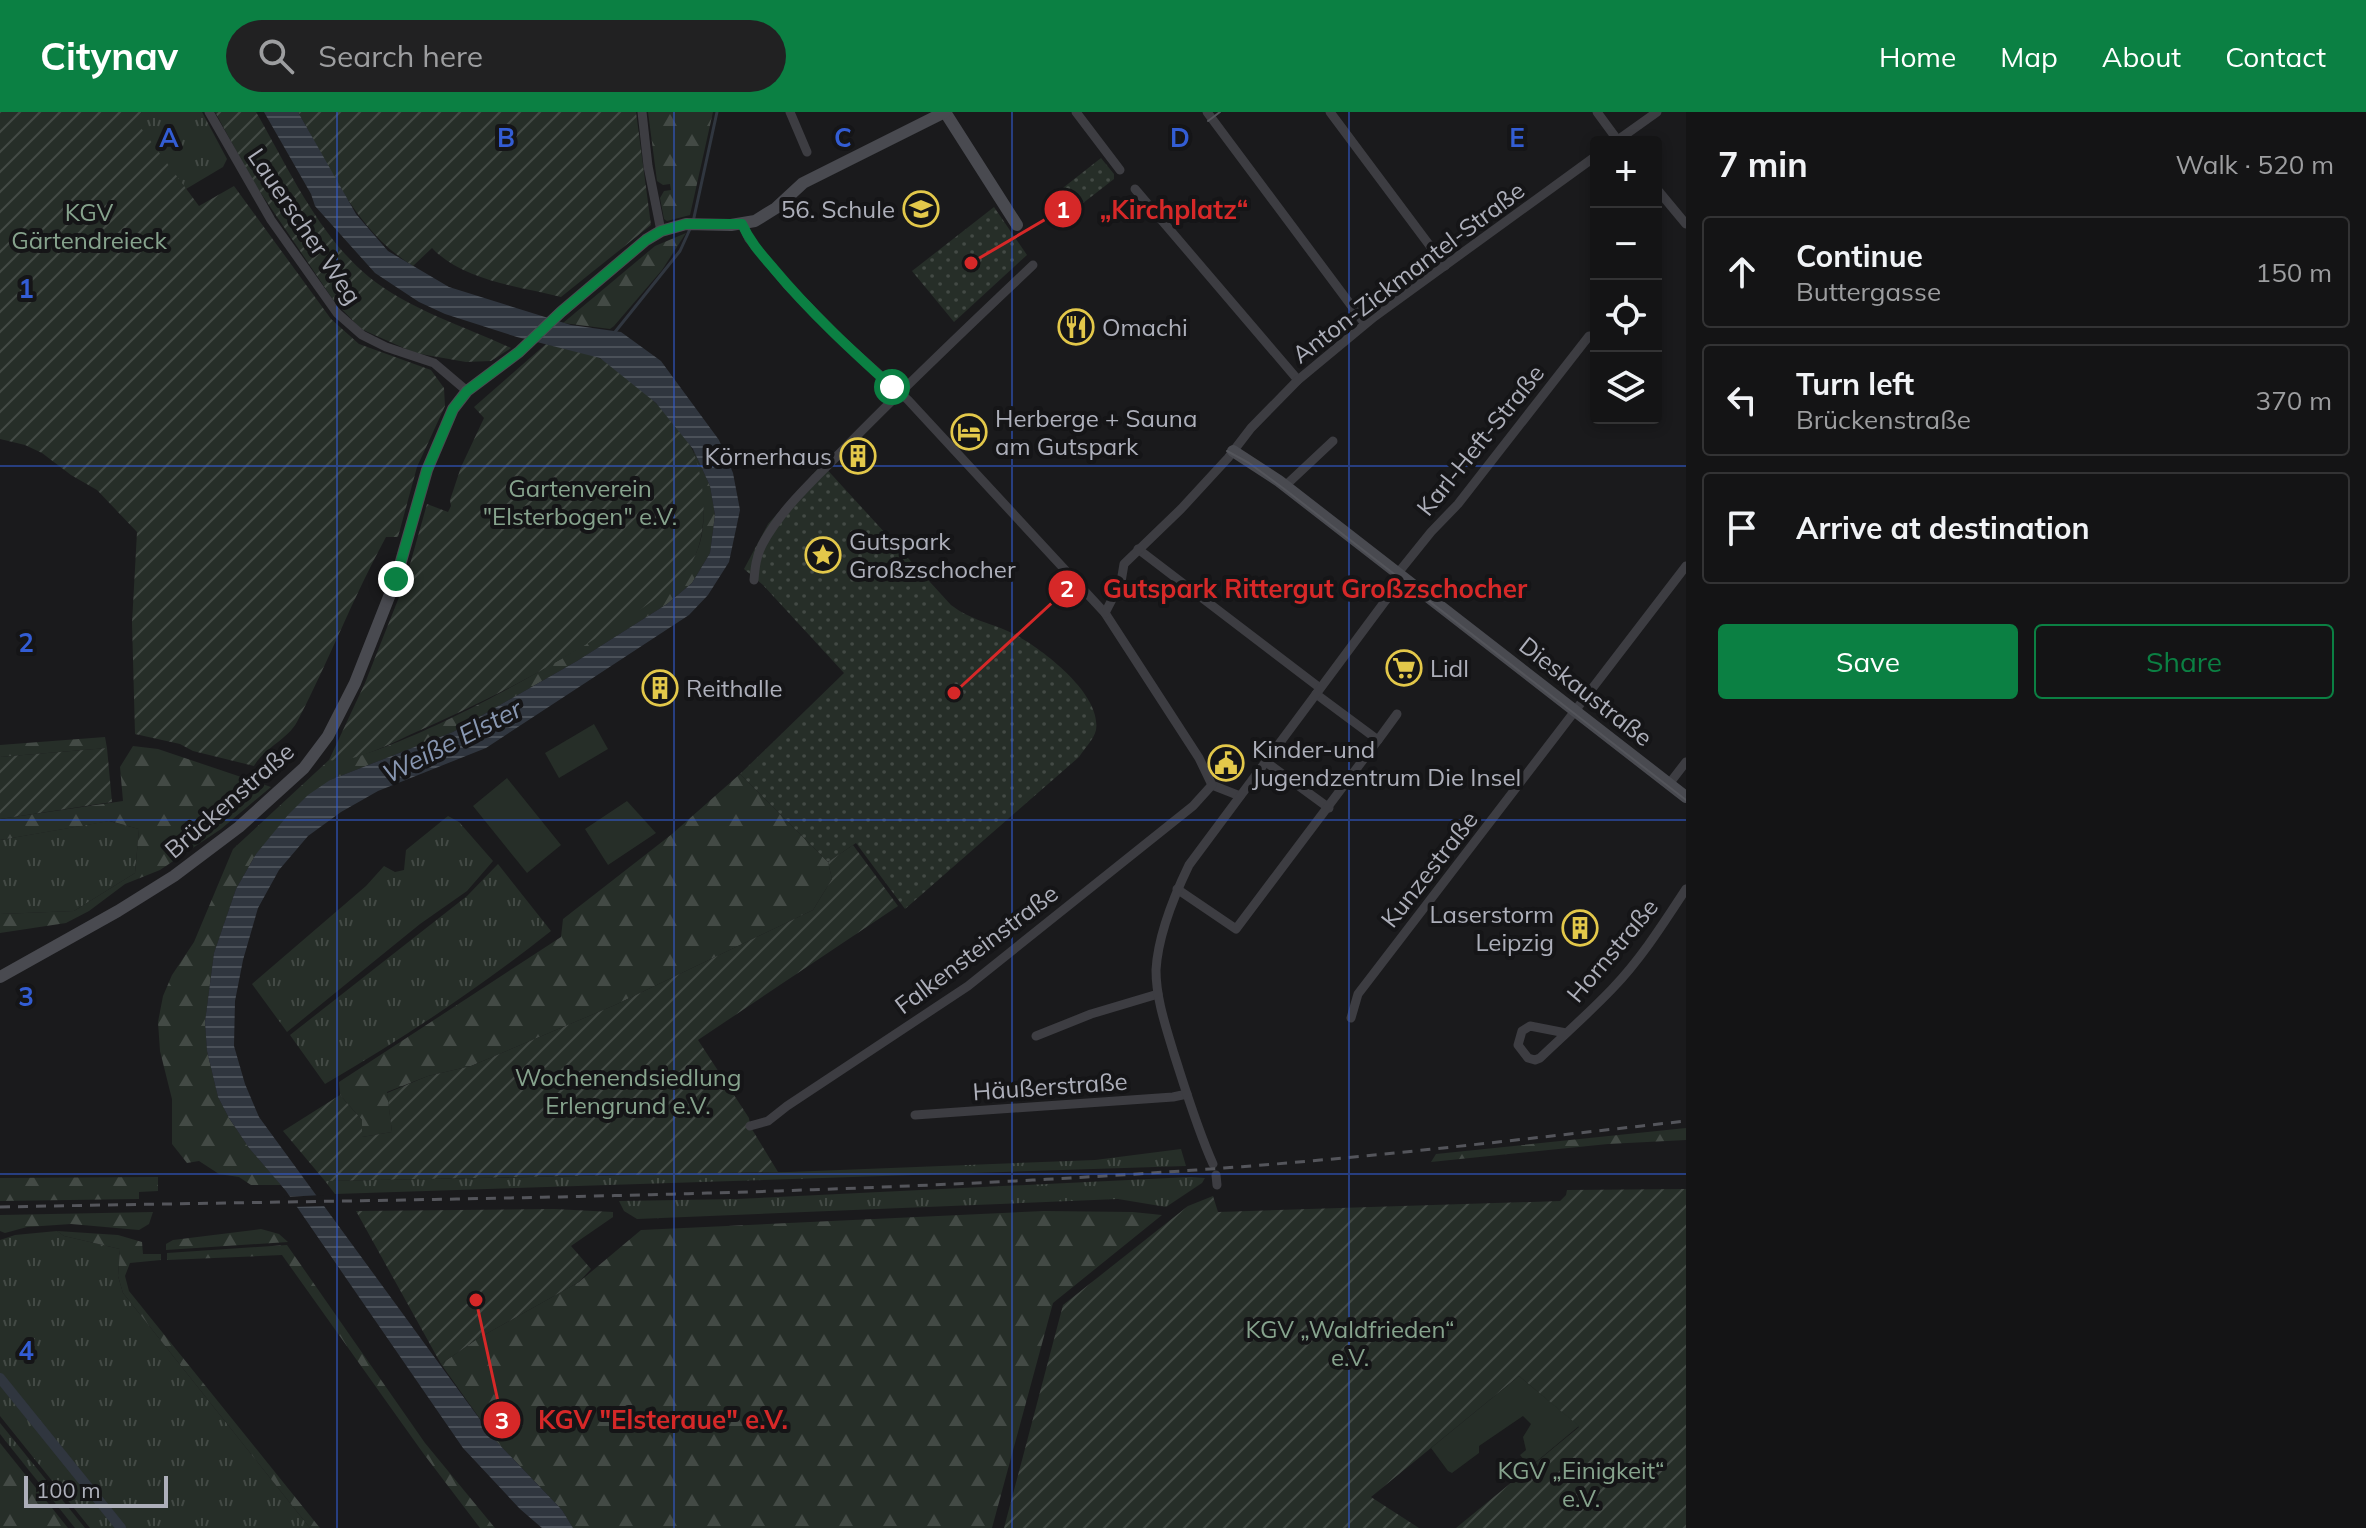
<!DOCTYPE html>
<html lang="en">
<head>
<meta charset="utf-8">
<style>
	:root { --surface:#141415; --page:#212122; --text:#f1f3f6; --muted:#9d9ea0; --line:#333334; --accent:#0b8043 }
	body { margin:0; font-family:Mulish,sans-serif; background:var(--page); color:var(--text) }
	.controls { position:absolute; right:24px; top:24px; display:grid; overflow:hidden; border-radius:8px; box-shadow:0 4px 12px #0003 }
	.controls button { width:72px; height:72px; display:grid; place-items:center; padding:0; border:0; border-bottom:2px solid var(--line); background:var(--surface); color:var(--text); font:40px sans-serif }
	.scale { position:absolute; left:24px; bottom:20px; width:144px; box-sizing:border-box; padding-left:8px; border:4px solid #adafba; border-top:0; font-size:22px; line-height:28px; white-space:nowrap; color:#adafba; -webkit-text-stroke:6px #151517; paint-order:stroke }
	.stop { position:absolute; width:24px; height:24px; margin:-18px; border:6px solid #0b8043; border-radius:50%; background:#fff }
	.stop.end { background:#0b8043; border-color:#fff; box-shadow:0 2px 8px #0008 }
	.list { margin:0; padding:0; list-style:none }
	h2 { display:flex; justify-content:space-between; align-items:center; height:104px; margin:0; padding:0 32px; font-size:34px }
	h2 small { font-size:26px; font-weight:400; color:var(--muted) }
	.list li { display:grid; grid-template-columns:52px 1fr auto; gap:24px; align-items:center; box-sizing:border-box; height:112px; margin:0 16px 16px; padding:0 16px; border:2px solid var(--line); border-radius:8px }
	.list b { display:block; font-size:30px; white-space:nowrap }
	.list p { margin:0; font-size:26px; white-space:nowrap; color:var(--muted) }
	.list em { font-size:26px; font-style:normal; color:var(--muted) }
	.actions { display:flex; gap:16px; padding:24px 32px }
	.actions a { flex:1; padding:18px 0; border:2px solid var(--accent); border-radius:8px; text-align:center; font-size:28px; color:var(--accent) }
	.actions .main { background:var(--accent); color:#fff }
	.icon { flex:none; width:44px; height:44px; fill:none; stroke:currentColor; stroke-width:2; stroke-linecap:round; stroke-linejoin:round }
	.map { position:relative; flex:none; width:1686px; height:1416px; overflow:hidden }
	header { display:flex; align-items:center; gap:48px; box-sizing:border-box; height:112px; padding:0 40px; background:var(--accent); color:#fff }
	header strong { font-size:38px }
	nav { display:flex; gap:44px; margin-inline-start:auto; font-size:28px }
	.search { width:560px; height:72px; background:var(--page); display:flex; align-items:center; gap:20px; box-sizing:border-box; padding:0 28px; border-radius:44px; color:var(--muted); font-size:30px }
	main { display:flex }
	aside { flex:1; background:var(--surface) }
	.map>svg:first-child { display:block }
</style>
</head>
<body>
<header>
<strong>Citynav</strong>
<div class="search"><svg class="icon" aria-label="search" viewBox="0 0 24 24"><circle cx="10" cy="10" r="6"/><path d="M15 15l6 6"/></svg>Search here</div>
<nav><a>Home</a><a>Map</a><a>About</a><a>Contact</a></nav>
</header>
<main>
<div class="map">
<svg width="1686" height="1416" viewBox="0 0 1686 1416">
	<defs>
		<pattern id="grass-tufts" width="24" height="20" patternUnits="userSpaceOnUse" patternTransform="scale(2)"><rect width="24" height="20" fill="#262e28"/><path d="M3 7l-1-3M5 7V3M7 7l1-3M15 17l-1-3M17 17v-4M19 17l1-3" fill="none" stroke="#434a45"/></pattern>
		<pattern id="forest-firs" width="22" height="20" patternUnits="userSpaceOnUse" patternTransform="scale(2)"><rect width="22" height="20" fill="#262e28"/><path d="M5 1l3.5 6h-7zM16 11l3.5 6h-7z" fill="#434a45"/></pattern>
		<pattern id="park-dots" width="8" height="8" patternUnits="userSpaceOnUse" patternTransform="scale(2)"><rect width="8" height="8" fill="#262e28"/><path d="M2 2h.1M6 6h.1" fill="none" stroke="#434a45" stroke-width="1.8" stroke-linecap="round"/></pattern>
		<pattern id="garden-furrows" width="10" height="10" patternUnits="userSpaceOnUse" patternTransform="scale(2)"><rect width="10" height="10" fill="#262e28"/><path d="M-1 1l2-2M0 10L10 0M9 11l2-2" fill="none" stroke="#434a45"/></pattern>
		<pattern id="water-rules" width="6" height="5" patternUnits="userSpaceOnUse" patternTransform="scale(2)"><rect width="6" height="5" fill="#30363f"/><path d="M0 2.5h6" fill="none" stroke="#4b5159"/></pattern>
	</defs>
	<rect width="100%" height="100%" fill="#1a1a1c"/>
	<g fill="url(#grass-tufts)">
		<polygon points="142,0 202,0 227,47 223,55 186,77 133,8"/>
		<polygon points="448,704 459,710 493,749 467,779 420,812 287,920 252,872 366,774 384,754 395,760 404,758 406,738"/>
		<polygon points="109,709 139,717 135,761 74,799 0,802 0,728"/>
		<path d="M498 752 551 819C479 876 404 926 325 972L290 923 467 784Z"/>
		<polygon points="1181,1037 1186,1054 335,1082 325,1069 789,1060 1095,1048"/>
		<polygon points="1190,1065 1205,1066 1202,1071 1166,1095 1118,1087 637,1107 624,1099 619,1089 737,1087"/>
		<polygon points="57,1119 64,1124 120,1137 118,1164 123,1181 310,1416 90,1416 0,1304 0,1128 15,1123"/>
		<polygon points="0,1311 85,1416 75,1416 0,1322"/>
	</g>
	<g fill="url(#forest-firs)">
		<polygon points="648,0 713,0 690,103 667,109 664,107 660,86 664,79 671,78 670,72 663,73 657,69"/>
		<polygon points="686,121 662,158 614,214 610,217 563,211 655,134"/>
		<path d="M693 337 710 374 715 403 710 441 692 471 667 492 577 549 453 620 330 668 256 742 236 777 214 841 205 910 207 939 218 985 229 1006 249 1036 281 1073H251L239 1065 219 1062 199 1049 187 1051 172 1032V987L160 939 158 910 163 884 172 863 194 830 233 737 329 648C384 655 655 503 689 454 713 420 702 374 693 337Z"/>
		<polygon points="105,625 107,636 0,645 0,633"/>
		<polygon points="133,634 158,637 271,675 221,717 160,758 125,772 89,799 66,811 0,821 0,802 74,799 135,761 139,717 110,709 0,728 0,707 123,689 120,655"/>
		<polygon points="740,662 828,750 832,767 813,798 615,893 471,954 428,964 387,980 392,1020 362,1025 362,1008 340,983 339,970 561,825 563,807 672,722"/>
		<polygon points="1686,1016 1686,1028 1608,1032 1431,1050 1436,1042"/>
		<polygon points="158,1065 158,1079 139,1080 139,1087 0,1089 0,1066"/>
		<polygon points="1044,1099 1133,1100 1162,1103 1053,1191 992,1416 573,1416 562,1398 495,1328 441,1252 477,1227 579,1170 641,1118"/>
		<polygon points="153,1100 149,1112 139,1118 71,1112 27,1115 5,1121 0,1119 0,1103"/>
		<polygon points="261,1117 279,1122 288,1130 166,1138 166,1132 173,1128"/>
		<polygon points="57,1119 118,1123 142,1130 143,1142 161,1142 161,1148 130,1151 125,1164 129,1179 320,1416 310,1416 123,1181 118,1164 120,1137 64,1124"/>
		<polygon points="287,1133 425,1331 495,1416 480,1416 423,1341 282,1143 167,1148 167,1141"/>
		<polygon points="0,1331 68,1416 0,1416"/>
	</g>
	<g fill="url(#park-dots)">
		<polygon points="1101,46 1114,62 1114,67 1060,109 1045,90"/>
		<polygon points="994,95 1027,143 954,210 912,159"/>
		<path d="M822 352 951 493C972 509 992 511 1014 522 1042 537 1102 582 1096 618 1094 627 1084 637 1079 645L905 797 856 731 828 750 740 662 844 561 763 473 744 457 768 412Z"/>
	</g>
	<g fill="url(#garden-furrows)">
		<path d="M0 0H142L135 8 199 94 234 74 331 207 359 232 431 258 444 276 445 294 417 355 398 425H386C353 485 329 549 297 610 287 628 264 636 254 654L193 639 180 632 135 622 132 511 137 420 97 378 71 363 42 341 25 333 0 327Z"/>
		<path d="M215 0H256C289 57 318 123 369 165 408 197 466 215 511 236L491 249 466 250 415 241 361 217 334 189 254 71Z"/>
		<path d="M298 0H636L651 113 561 185C519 174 463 169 432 136L413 154C355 118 331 57 298 0Z"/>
		<path d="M546 232C563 237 583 239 599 246 624 257 683 313 693 339 706 371 710 427 688 456 668 480 638 500 612 516 549 557 483 591 414 621 392 631 352 652 329 648L365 571 405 470 427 392 448 400 451 394 450 388 461 355 484 306 474 295Z"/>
		<polygon points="107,636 112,690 0,707 0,645"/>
		<polygon points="853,733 898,794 698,928 749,1006 750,1014 778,1060 325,1069 283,1019 340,983 362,1008 362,1025 392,1020 387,981 428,964 471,954 615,893 813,798 832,767 828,750"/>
		<polygon points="1686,1077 1686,1416 1456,1416 1579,1315 1519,1264 1371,1385 1419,1416 1004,1416 1063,1193 1188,1094 1213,1084 1218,1100 1560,1089 1566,1083 1567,1078"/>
		<polygon points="554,1097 613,1100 613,1105 571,1134 591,1157 579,1170 477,1227 441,1252 356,1099"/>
	</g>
	<g fill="#262e28">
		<polygon points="594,612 608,637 559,666 545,641"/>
		<polygon points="507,666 561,733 527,761 473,694"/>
		<polygon points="627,689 656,721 608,753 585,717"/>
		<polygon points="1519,1264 1579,1314 1530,1355 1520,1343 1526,1338 1523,1325 1531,1312 1523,1304 1479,1334 1479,1341 1452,1361 1448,1359 1431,1336"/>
	</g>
	<polygon fill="url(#water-rules)" points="264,0 298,0 356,102 388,139 449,175 571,213 621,220 661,249 719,328 733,361 740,398 729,450 708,483 689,503 486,636 378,679 341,700 308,724 279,758 258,796 243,848 235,889 234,934 245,972 259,1005 495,1328 562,1398 573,1416 542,1416 520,1397 463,1336 286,1079 249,1036 229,1006 218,985 207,939 205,910 214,841 236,777 256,742 288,703 308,683 330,668 453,620 577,549 667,492 692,471 710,441 715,403 710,374 693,337 656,291 600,246 517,225 445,202 419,190 375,161 315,94 311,82"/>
	<polygon fill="#1a1a1c" points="323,1083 331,1094 291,1095 284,1085"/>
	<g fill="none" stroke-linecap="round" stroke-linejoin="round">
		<g stroke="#30363f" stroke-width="3">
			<polyline points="693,110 717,0"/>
			<polyline points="615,220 680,139 690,117"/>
		</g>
		<polyline stroke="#30363f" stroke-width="10" points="0,1266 121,1416"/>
		<g stroke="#3d3d42" stroke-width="9">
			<polyline points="209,0 271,108 337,201 362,223 386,235 434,251 467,279"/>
			<polyline points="642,0 648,54 661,119"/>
			<polyline points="790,0 807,40"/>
			<polyline points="1076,0 1120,58"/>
			<polyline points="1207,0 1365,212"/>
			<polyline points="1330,0 1445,154"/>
			<polyline points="1597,0 1619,30"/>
			<polyline points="1615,30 1657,0"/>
			<polyline points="1656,76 1686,112"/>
			<polyline points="1135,77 1298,268"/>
			<polyline points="742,112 749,127 787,173 839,226 908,288 1105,501 1199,646 1212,673 1240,684"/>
			<polyline points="1285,374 1333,329"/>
			<polyline points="1138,437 1320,576"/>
			<polyline points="1398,461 1431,420 1458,392 1589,224 1596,225"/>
			<path d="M754 468C755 456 756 445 762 433 781 397 813 369 841 340 903 276 968 215 1033 153"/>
			<polyline points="1105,501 1121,470 1124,452 1181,397 1228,346 1251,316 1298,268 1374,205 1596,44"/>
			<polyline points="1378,628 1397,602"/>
			<polyline points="1266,650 1329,696"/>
			<polyline points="1669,672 1686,650"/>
			<polyline points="1177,777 1236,817 1378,628 1316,582"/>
			<polyline points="1351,906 1358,882 1686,454"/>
			<path d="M1566 921 1530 914 1522 919 1518 933 1528 946 1535 948 1540 946C1564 923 1589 901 1612 877 1641 847 1663 812 1686 777"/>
			<polyline points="1036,924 1091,902 1158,882"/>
			<polyline points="915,1003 1173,985 1187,982"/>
			<polyline points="750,1014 768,1009 787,994 968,874 1193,694 1212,673"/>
			<path d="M1213 1052C1197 1016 1186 979 1174 942 1166 915 1156 887 1156 858 1158 823 1174 784 1189 753L1403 465"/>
			<polyline points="1216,1063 1217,1073"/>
		</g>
		<g stroke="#494a50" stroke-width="12">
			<polyline points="945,0 1017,113"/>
			<polyline points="1233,339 1279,369 1686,685"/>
			<polyline points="0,865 118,799 174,764 239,715 304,656 328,624 355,571 396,467 427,358 453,297 467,279 519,240 561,200 646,128 661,119 686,112 731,113 755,109 776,96 803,71 945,0"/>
		</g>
		<g stroke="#54555b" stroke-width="2">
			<polyline points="1208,9 1220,0"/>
			<polyline points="1227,339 1249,351 1283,376 1686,688"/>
		</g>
		<path stroke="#54555b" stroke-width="3" stroke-dasharray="10 8" stroke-linecap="butt" d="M0 1095C399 1087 798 1086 1196 1058 1360 1047 1523 1027 1686 1009"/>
	</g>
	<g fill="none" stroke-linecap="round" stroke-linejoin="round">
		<path stroke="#0b8043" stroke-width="10" d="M396 467 427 358 453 297 467 279 519 240 561 200 646 128 661 119 686 112H742C750 130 762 143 774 157 810 200 851 238 892 275"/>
	</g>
	<path fill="none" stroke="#335dd4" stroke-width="2" stroke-opacity="0.55" d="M337 0V1416M674 0V1416M1012 0V1416M1349 0V1416M0 354H1686M0 708H1686M0 1062H1686"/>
	<defs>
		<symbol id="school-ring" viewBox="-11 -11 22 22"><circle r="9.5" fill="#151517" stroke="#e3c84a" stroke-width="1.5"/><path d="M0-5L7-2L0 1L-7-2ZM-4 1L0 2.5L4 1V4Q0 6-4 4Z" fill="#e3c84a"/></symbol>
		<symbol id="restaurant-ring" viewBox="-11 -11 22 22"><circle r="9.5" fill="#151517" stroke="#e3c84a" stroke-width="1.5"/><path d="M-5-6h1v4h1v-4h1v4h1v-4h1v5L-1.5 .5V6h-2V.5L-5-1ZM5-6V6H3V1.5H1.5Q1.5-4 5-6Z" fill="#e3c84a"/></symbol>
		<symbol id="hotel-ring" viewBox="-11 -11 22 22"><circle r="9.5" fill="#151517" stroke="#e3c84a" stroke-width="1.5"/><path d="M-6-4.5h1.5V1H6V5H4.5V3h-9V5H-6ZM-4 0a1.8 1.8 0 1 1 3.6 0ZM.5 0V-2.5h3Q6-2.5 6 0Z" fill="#e3c84a"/></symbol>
		<symbol id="building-ring" viewBox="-11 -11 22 22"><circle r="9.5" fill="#151517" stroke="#e3c84a" stroke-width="1.5"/><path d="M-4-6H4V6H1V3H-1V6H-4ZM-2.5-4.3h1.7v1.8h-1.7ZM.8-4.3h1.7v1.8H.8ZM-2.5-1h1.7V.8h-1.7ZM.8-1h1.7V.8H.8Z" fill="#e3c84a"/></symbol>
		<symbol id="sight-ring" viewBox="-11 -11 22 22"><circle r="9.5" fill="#151517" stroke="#e3c84a" stroke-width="1.5"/><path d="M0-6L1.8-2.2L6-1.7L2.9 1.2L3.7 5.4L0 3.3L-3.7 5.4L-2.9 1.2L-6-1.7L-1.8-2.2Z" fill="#e3c84a"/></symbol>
		<symbol id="supermarket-ring" viewBox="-11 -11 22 22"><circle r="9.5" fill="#151517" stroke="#e3c84a" stroke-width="1.5"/><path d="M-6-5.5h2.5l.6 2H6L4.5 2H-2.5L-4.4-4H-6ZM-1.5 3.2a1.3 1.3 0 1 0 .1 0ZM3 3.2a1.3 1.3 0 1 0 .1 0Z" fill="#e3c84a"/></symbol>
		<symbol id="civic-ring" viewBox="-11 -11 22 22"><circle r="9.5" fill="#151517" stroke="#e3c84a" stroke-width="1.5"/><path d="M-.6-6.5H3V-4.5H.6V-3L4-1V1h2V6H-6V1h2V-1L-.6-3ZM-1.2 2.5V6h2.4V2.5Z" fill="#e3c84a"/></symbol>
	</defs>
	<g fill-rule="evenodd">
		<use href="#school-ring" x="901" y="77" width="40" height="40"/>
		<use href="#restaurant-ring" x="1056" y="195" width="40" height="40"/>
		<use href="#hotel-ring" x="949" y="300" width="40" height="40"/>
		<use href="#building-ring" x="838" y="324" width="40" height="40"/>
		<use href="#sight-ring" x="803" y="423" width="40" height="40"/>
		<use href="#supermarket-ring" x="1384" y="536" width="40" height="40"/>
		<use href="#building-ring" x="640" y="556" width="40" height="40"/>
		<use href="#civic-ring" x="1206" y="631" width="40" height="40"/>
		<use href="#building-ring" x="1560" y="796" width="40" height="40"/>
	</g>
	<g text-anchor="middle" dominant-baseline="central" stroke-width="8" stroke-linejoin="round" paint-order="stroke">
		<g font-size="24" fill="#adafba" stroke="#151517" text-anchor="start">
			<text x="895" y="97" text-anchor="end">56. Schule</text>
			<text x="1102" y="215">Omachi</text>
			<text x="995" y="306">Herberge + Sauna<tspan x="995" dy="28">am Gutspark</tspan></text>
			<text x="832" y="344" text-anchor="end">Körnerhaus</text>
			<text x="849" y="429">Gutspark<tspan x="849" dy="28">Großzschocher</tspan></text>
			<text x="1430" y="556">Lidl</text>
			<text x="686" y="576">Reithalle</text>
			<text x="1252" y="637">Kinder-und<tspan x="1252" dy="28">Jugendzentrum Die Insel</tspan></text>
			<text x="1554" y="802" text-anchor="end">Laserstorm<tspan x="1554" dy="28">Leipzig</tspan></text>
		</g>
		<g font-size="24" fill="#86a38d" stroke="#151517">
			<text x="89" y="100">KGV<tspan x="89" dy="28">Gärtendreieck</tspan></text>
			<text x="580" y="376">Gartenverein<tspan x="580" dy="28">"Elsterbogen" e.V.</tspan></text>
			<text x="628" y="965">Wochenendsiedlung<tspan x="628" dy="28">Erlengrund e.V.</tspan></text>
			<text x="1350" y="1217">KGV „Waldfrieden“<tspan x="1350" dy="28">e.V.</tspan></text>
			<text x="1581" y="1358">KGV „Einigkeit“<tspan x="1581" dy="28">e.V.</tspan></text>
		</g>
		<g font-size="24" fill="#adafba" stroke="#151517">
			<text transform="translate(305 114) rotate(56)">Lauerscher Weg</text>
			<text transform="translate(1408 160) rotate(-37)">Anton-Zickmantel-Straße</text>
			<text transform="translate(1480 328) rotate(-51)">Karl-Heft-Straße</text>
			<text transform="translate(1586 579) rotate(38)">Dieskaustraße</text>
			<text transform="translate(229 688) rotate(-41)">Brückenstraße</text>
			<text transform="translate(1429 757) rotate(-52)">Kunzestraße</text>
			<text transform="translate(976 837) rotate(-37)">Falkensteinstraße</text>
			<text transform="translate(1612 838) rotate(-50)">Hornstraße</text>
			<text transform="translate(1050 974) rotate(-4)">Häußerstraße</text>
		</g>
		<g font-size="26" font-style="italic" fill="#8897b2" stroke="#151517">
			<text transform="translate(452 629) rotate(-27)">Weiße Elster</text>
		</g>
	</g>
	<g font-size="26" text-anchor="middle" font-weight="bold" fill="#335dd4" stroke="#151517" stroke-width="8" stroke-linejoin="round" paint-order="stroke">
		<text x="169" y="35">A</text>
		<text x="506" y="35">B</text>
		<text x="843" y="35">C</text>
		<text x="1180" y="35">D</text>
		<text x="1517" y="35">E</text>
		<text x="26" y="186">1</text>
		<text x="26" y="540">2</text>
		<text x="26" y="894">3</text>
		<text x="26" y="1248">4</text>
	</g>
	<path fill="none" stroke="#d62828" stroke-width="3" d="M971 151L1063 97M954 581L1067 477M476 1188L502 1308"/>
	<g fill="#d62828" stroke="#151517" stroke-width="3">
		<circle cx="971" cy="151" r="8"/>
		<circle cx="954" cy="581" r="8"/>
		<circle cx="476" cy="1188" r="8"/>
		<circle cx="1063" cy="97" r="20"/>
		<circle cx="1067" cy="477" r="20"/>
		<circle cx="502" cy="1308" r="20"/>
	</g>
	<g font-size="24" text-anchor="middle" font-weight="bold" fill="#fff">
		<text x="1063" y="106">1</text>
		<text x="1067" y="485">2</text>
		<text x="502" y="1317">3</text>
	</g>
	<g font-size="26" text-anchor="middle" font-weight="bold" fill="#d62828" stroke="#151517" stroke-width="8" stroke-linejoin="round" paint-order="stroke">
		<text x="1174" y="107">„Kirchplatz“</text>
		<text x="1315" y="486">Gutspark Rittergut Großzschocher</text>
		<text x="663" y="1317">KGV "Elsteraue" e.V.</text>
	</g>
</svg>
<div class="controls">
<button>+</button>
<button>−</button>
<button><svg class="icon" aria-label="locate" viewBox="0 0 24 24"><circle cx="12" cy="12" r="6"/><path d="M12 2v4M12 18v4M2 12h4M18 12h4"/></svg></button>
<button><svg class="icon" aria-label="layers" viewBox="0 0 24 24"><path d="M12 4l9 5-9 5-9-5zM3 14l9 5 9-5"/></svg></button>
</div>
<div class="scale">100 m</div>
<div class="stop" style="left:892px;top:275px"></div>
<div class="stop end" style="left:396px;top:467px"></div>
</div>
<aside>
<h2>7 min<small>Walk · 520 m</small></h2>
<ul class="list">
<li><svg class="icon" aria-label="ahead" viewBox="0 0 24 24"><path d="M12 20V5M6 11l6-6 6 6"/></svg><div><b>Continue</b><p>Buttergasse</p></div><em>150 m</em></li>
<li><svg class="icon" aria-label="left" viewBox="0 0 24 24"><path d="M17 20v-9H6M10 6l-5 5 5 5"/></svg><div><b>Turn left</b><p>Brückenstraße</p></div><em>370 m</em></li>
<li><svg class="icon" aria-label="arrive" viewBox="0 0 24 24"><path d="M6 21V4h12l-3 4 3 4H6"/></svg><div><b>Arrive at destination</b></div></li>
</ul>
<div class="actions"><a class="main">Save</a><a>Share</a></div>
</aside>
</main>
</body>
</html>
